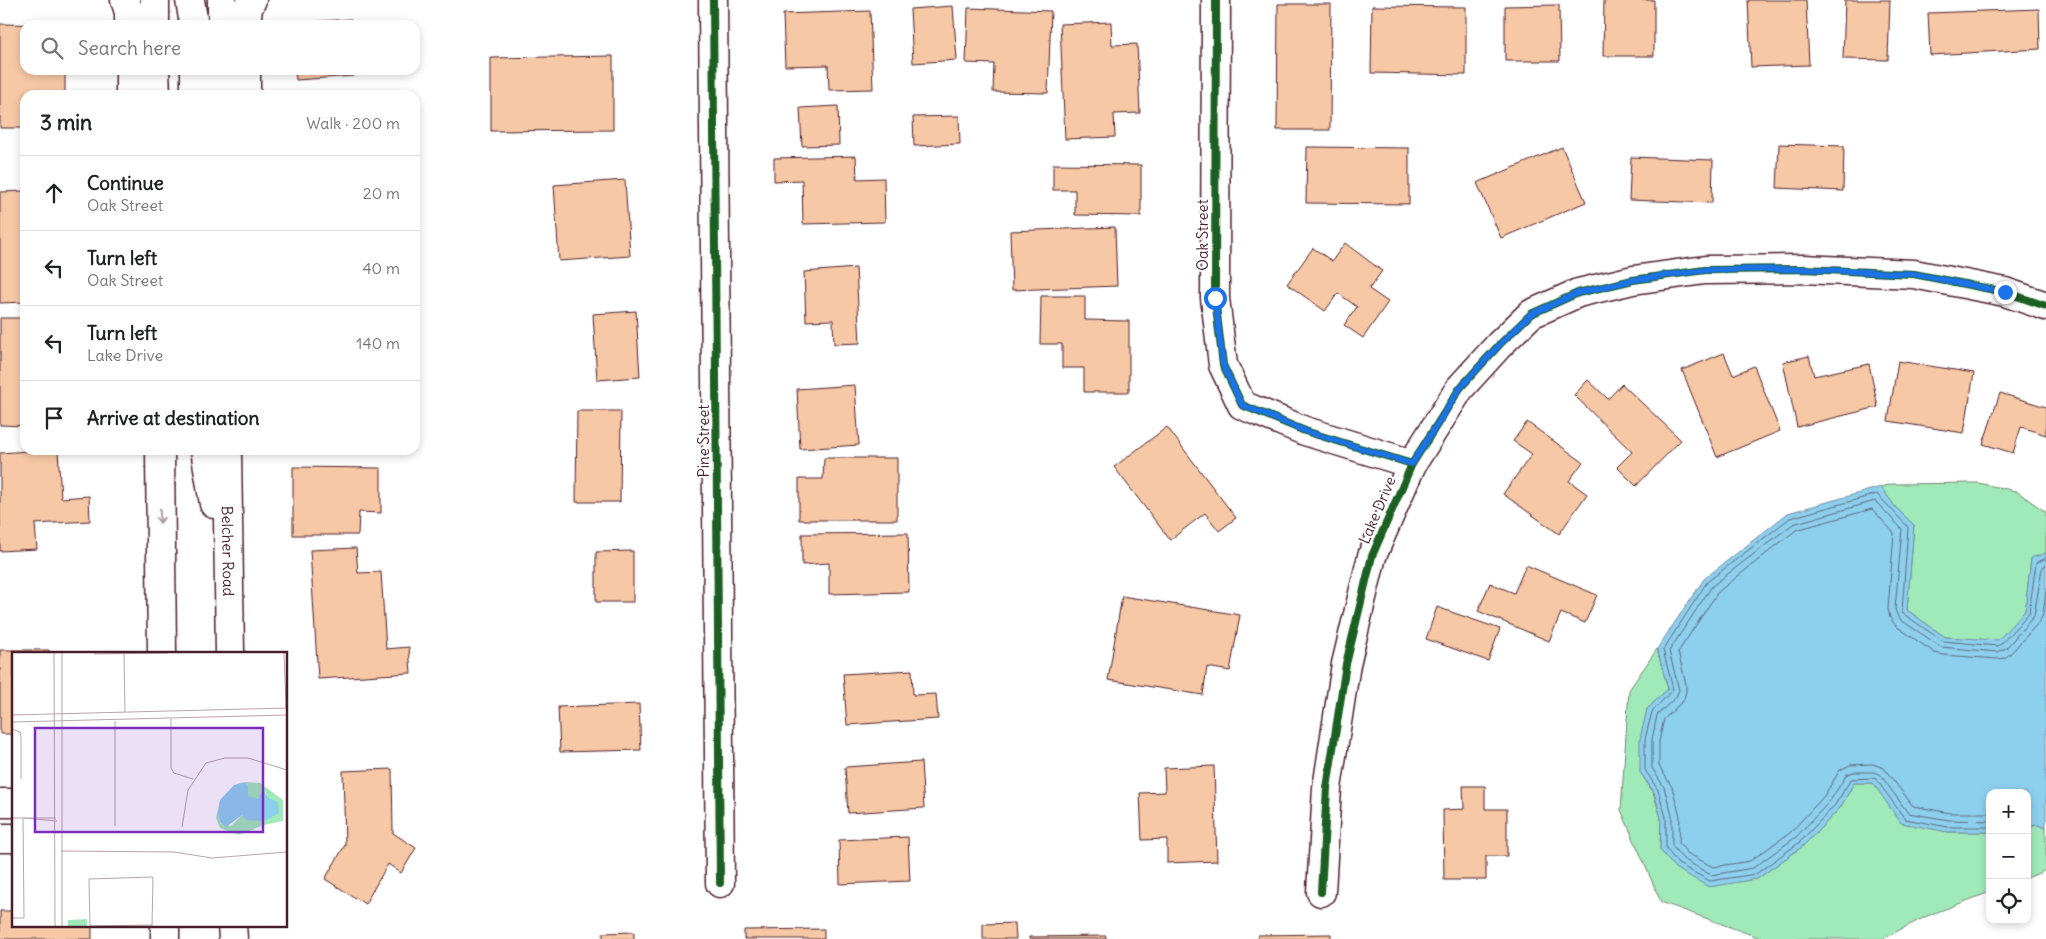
<!DOCTYPE html>
<html lang="en">
<head>
<meta charset="utf-8">
<style>
	:root { --surface:#fff; --page:#f6f6f6; --text:#202124; --muted:#757577; --line:#e0e0e0 }
	body { margin:0; font-family:Delius,sans-serif; background:var(--page); color:var(--text) }
	.controls { position:absolute; right:15px; bottom:15px; display:grid; overflow:hidden; border-radius:10px; box-shadow:0 2px 8px #0003 }
	.controls button { width:45px; height:45px; display:grid; place-items:center; padding:0; border:0; border-bottom:1px solid var(--line); background:var(--surface); color:var(--text); font:25px sans-serif }
	.stop { position:absolute; width:15px; height:15px; margin:-11px; border:4px solid #1a73e8; border-radius:50%; background:#fff }
	.stop.end { background:#1a73e8; border-color:#fff; box-shadow:0 1px 5px #0008 }
	.list { margin:0; padding:0; list-style:none }
	h2 { display:flex; justify-content:space-between; align-items:center; height:65px; margin:0; padding:0 20px; font-size:21px }
	h2 small { font-size:16px; font-weight:400; color:var(--muted) }
	.list li { display:grid; grid-template-columns:32px 1fr auto; gap:15px; align-items:center; box-sizing:border-box; height:75px; padding:0 20px; border-top:1px solid var(--line) }
	.list b { display:block; font-size:19px; white-space:nowrap }
	.list p { margin:0; font-size:16px; white-space:nowrap; color:var(--muted) }
	.list em { font-size:16px; font-style:normal; color:var(--muted) }
	.icon { flex:none; width:28px; height:28px; fill:none; stroke:currentColor; stroke-width:2; stroke-linecap:round; stroke-linejoin:round }
	.map { position:relative; flex:none; width:2046px; height:939px; overflow:hidden }
	.search { position:absolute; background:var(--surface); box-shadow:0 2px 8px #0003; left:20px; top:20px; width:400px; height:55px; display:flex; align-items:center; gap:12px; box-sizing:border-box; padding:0 18px; border-radius:15px; color:var(--muted); font-size:19px }
	.panel { position:absolute; background:var(--surface); box-shadow:0 2px 8px #0003; left:20px; top:90px; width:400px; height:365px; border-radius:15px }
	.map>svg:first-child { display:block }
</style>
</head>
<body>
<div class="map">
<svg width="2046" height="939" viewBox="0 0 2046 939">
	<rect width="100%" height="100%" fill="#fff"/>
	<filter id="ink" filterUnits="userSpaceOnUse"><feTurbulence type="fractalNoise" baseFrequency=".02" numOctaves="2"/><feDisplacementMap in="SourceGraphic" scale="10" xChannelSelector="R" yChannelSelector="G"/><feConvolveMatrix kernelMatrix="1 2 1 2 8 2 1 2 1" color-interpolation-filters="sRGB"/></filter>
	<g filter="url(#ink)">
		<g fill="#a0eab9" stroke="#758472">
			<polygon points="1978,483 2016,491 2046,512 2046,553 2031,559 2025,611 1998,641 1945,637 1907,610 1914,525 1896,508 1881,487 1892,484"/>
			<polygon points="1657,649 1668,689 1647,709 1640,772 1653,792 1661,818 1660,850 1757,879 1803,846 1840,808 1854,783 1873,783 1886,800 1948,832 1990,832 1990,892 1927,916 1882,939 1763,939 1661,902 1621,810 1629,690"/>
			<polygon points="2038,825 2046,828 2046,870 2027,878 2027,827"/>
		</g>
		<polygon fill="#8cd0ee" stroke="#7289a0" points="1881,487 1896,508 1914,525 1907,610 1945,637 1998,640 2025,611 2031,558 2046,553 2046,828 2038,825 2027,827 2027,793 1990,793 1990,832 1948,832 1901,823 1873,783 1854,783 1840,808 1803,846 1757,879 1709,887 1675,868 1660,850 1661,818 1654,792 1640,772 1640,739 1647,709 1668,689 1657,649 1704,579 1788,513"/>
		<g fill="none" stroke-linecap="round" stroke-linejoin="round">
			<g stroke="#646679" stroke-width="1">
				<polyline points="1990,813 1950,813 1913,806 1884,768 1873,764 1850,765 1840,770 1824,796 1791,832 1750,861 1713,867 1687,853 1679,843 1680,816 1672,787 1659,766 1659,741 1664,719 1683,701 1686,692 1686,684 1678,652 1718,592 1796,530 1872,509 1894,533 1888,609 1890,618 1896,626 1935,653 1944,655 1997,659 2005,658 2011,653 2040,621 2043,614 2046,591"/>
				<polyline points="1990,821 1949,820 1908,813 1880,774 1873,772 1854,772 1847,774 1830,801 1796,837 1753,868 1711,875 1683,859 1672,846 1672,815 1664,787 1652,768 1652,740 1657,715 1676,697 1679,690 1669,651 1712,586 1793,524 1875,501 1902,529 1895,609 1897,615 1901,620 1941,647 1997,652 2006,648 2034,616 2042,568 2046,565"/>
				<polyline points="1990,827 1948,827 1905,819 1876,779 1872,778 1851,779 1835,805 1800,842 1756,874 1710,881 1678,864 1666,848 1666,817 1658,790 1645,770 1645,739 1652,712 1673,689 1663,650 1707,582 1790,518 1877,494 1908,527 1902,613 1943,641 1997,646 2001,644 2029,613 2036,563 2046,558"/>
			</g>
		</g>
		<g fill="#f6c8a5" stroke="#4a1f2b">
			<polygon points="1604,0 1654,0 1654,56 1603,56"/>
			<polygon points="1748,0 1806,0 1809,65 1751,67"/>
			<polygon points="1845,0 1890,0 1888,60 1843,59"/>
			<polygon points="1278,4 1331,4 1330,130 1277,130"/>
			<polygon points="1559,5 1560,61 1505,61 1505,6"/>
			<polygon points="953,6 957,60 913,63 910,9"/>
			<polygon points="1372,6 1466,7 1466,75 1371,73"/>
			<polygon points="968,8 1051,11 1048,93 993,92 994,64 966,63"/>
			<polygon points="2039,9 2040,49 1930,55 1928,13"/>
			<polygon points="870,11 873,89 829,90 828,65 785,66 783,14"/>
			<polygon points="351,19 351,25 293,25 293,23"/>
			<polygon points="1111,22 1112,45 1137,44 1140,113 1114,114 1115,137 1065,139 1060,24"/>
			<polygon points="0,24 66,25 25,25 25,70 65,70 65,95 25,95 25,128 0,128"/>
			<polygon points="613,56 613,130 491,131 491,58"/>
			<polygon points="295,70 354,70 354,76 296,80"/>
			<polygon points="838,106 839,145 802,146 800,108"/>
			<polygon points="959,116 960,144 914,146 913,117"/>
			<polygon points="1779,144 1844,146 1843,191 1777,188"/>
			<polygon points="1307,147 1409,148 1409,204 1306,203"/>
			<polygon points="1562,147 1586,202 1501,238 1477,183"/>
			<polygon points="856,156 857,179 884,178 885,222 803,224 802,180 774,181 774,158"/>
			<polygon points="1631,157 1713,160 1712,203 1629,200"/>
			<polygon points="1053,164 1141,165 1141,216 1075,215 1075,190 1053,190"/>
			<polygon points="625,180 630,256 559,261 554,185"/>
			<polygon points="25,191 25,302 0,303 0,192"/>
			<polygon points="1115,227 1117,286 1012,290 1010,231"/>
			<polygon points="1345,243 1382,271 1369,289 1388,302 1363,338 1344,325 1357,307 1338,293 1325,311 1287,284 1313,248 1332,261"/>
			<polygon points="856,268 860,343 834,344 833,320 806,321 804,272"/>
			<polygon points="1041,296 1085,296 1085,320 1129,321 1129,392 1084,392 1084,368 1062,368 1062,344 1040,344"/>
			<polygon points="636,311 640,377 597,380 593,314"/>
			<polygon points="0,318 25,318 25,426 0,425"/>
			<polygon points="1724,353 1733,375 1754,366 1780,431 1717,457 1682,370"/>
			<polygon points="1809,356 1814,376 1869,364 1878,407 1797,427 1783,362"/>
			<polygon points="1898,361 1974,373 1964,433 1888,421"/>
			<polygon points="1588,380 1608,399 1622,384 1681,440 1636,486 1617,467 1632,452 1574,395"/>
			<polygon points="855,385 859,445 800,449 797,389"/>
			<polygon points="2000,393 2046,407 2046,435 2021,427 2013,453 1983,444"/>
			<polygon points="577,411 621,411 620,502 576,502"/>
			<polygon points="1527,422 1583,462 1569,481 1587,494 1559,534 1503,494 1532,454 1513,441"/>
			<polygon points="1167,427 1236,518 1219,531 1205,513 1170,540 1114,467"/>
			<polygon points="43,450 58,450 61,498 89,496 90,521 35,524 37,549 0,551 0,453"/>
			<polygon points="824,458 897,458 897,520 799,520 799,479 823,479"/>
			<polygon points="293,467 381,468 381,513 359,512 358,535 293,535"/>
			<polygon points="908,533 909,592 829,594 829,563 802,565 802,534"/>
			<polygon points="356,548 358,573 381,572 386,649 409,647 411,673 318,679 310,550"/>
			<polygon points="633,551 633,602 596,602 596,552"/>
			<polygon points="1526,565 1597,595 1585,623 1561,613 1549,641 1478,611 1490,583 1514,593"/>
			<polygon points="1122,596 1240,615 1230,671 1207,667 1203,695 1108,680"/>
			<polygon points="1437,607 1500,629 1488,661 1426,639"/>
			<polygon points="0,650 49,650 49,653 14,653 14,734 0,734"/>
			<polygon points="912,670 913,695 936,694 938,719 847,725 843,674"/>
			<polygon points="639,704 641,750 560,752 558,707"/>
			<polygon points="921,762 924,808 848,813 845,767"/>
			<polygon points="1214,766 1217,861 1167,863 1167,839 1142,840 1140,793 1165,792 1164,768"/>
			<polygon points="392,769 393,833 416,848 401,873 388,864 365,904 325,879 345,845 343,771"/>
			<polygon points="1463,786 1485,786 1485,809 1507,809 1507,856 1486,856 1486,880 1444,880 1443,810 1464,809"/>
			<polygon points="908,837 910,881 840,884 839,840"/>
			<polygon points="0,911 14,911 14,925 92,925 92,939 0,939"/>
			<polygon points="1015,923 1016,939 983,939 983,924"/>
			<polygon points="824,929 824,939 744,939 744,930"/>
			<polygon points="634,932 634,939 603,939 603,933"/>
			<polygon points="1331,934 1331,939 1258,939 1258,935"/>
			<polygon points="1106,936 1106,939 1029,939 1029,937"/>
		</g>
		<g fill="none" stroke-linecap="round" stroke-linejoin="round">
			<defs>
				<g id="minor">
					<polyline points="713,0 720,883"/>
					<polyline points="1216,0 1215,298 1223,365 1242,405 1305,431 1412,464"/>
					<polyline points="0,803 14,803"/>
					<polyline points="0,838 14,838"/>
					<polyline points="1321,892 1327,788 1346,664 1372,556 1412,464 1460,388 1500,344 1531,314 1578,293 1633,280 1705,270 1803,269 1914,274 2005,292 2046,306"/>
				</g>
				<g id="secondary">
					<polyline points="125,0 129,12 129,25"/>
					<polyline points="155,0 155,25"/>
					<polyline points="190,0 194,25"/>
					<polyline points="222,0 222,25"/>
					<polyline points="246,25 248,8 252,0"/>
					<polyline points="130,70 130,95"/>
					<polyline points="155,70 156,95"/>
					<polyline points="195,70 195,95"/>
					<polyline points="223,70 223,95"/>
					<polyline points="246,70 246,95"/>
					<polyline points="160,450 162,653"/>
					<polyline points="205,450 214,504"/>
					<path id="s1" d="M227 450 230 653"/>
					<polyline points="165,925 165,939"/>
					<polyline points="232,925 233,939"/>
				</g>
			</defs>
			<use href="#minor" stroke="#4a1f2b" stroke-width="31"/>
			<use href="#secondary" stroke="#4a1f2b" stroke-width="31"/>
			<use href="#minor" stroke="#fff" stroke-width="28"/>
			<use href="#secondary" stroke="#fff" stroke-width="28"/>
			<defs>
				<g id="cycleway">
					<polyline points="713,0 720,883"/>
					<polyline points="1216,0 1215,298 1223,365 1242,405 1305,431 1412,464"/>
					<polyline points="1321,892 1327,788 1346,664 1372,556 1412,464 1460,388 1500,344 1531,314 1578,293 1633,280 1705,270 1803,269 1914,274 2005,292 2046,306"/>
				</g>
			</defs>
			<use href="#cycleway" stroke="#fff" stroke-width="11"/>
			<use href="#cycleway" stroke="#1b5e20" stroke-width="8"/>
		</g>
		<defs><path id="oneway-shaft" d="M-6 0H5M1.5-3L5.5 0L1.5 3" fill="none" stroke-width="1.6" stroke-linecap="round" stroke-linejoin="round" transform="scale(1.25)"/></defs>
		<use stroke="#ae9aa0" href="#oneway-shaft" transform="translate(160 516) rotate(89)"/>
	</g>
	<g fill="none" stroke-linecap="round" stroke-linejoin="round" filter="url(#ink)">
		<polyline stroke="#1a73e8" stroke-width="6" points="1215,298 1223,365 1242,405 1305,431 1412,464 1460,388 1500,344 1531,314 1578,293 1633,280 1706,270 1803,269 1914,274 2005,292"/>
	</g>
	<g text-anchor="middle" dominant-baseline="central" stroke-width="4" stroke-linejoin="round" paint-order="stroke">
		<g font-size="15" fill="#4a1f2b" stroke="#fff">
			<text transform="translate(1202 235) rotate(-90)">Oak Street</text>
			<text transform="translate(703 441) rotate(-90)">Pine Street</text>
			<text transform="translate(1377 510) rotate(-67)">Lake Drive</text>
			<text stroke="none"><textPath href="#s1" startOffset="101">Belcher Road</textPath></text>
		</g>
	</g>
	<g transform="translate(12 652)">
		<rect width="275" height="275" fill="#fff"/>
		<path d="M233 130 248 131 271 148V169L252 173 227 183 208 176 204 166 208 148V171L219 174 230 163 240 168 261 164 253 139 246 147H240L236 144V134ZM75 267V274H56V268Z" fill="#a0eab9"/>
		<path d="M233 130 236 134V144L246 147 251 137 256 146 266 150 267 161 252 169 235 168 230 163 214 175 208 170 206 162 208 148 222 133Z" fill="#8cd0ee"/>
		<path fill="none" stroke="#b7a5aa" stroke-width="1" d="M42 1 43 274M50 1V274M112 1 113 60M272 1 274 56M82 2 156 1M0 63 275 56M159 67V116L162 121 181 127M103 69V174M0 70 275 63M0 77 8 80 9 85V127M0 166H44M12 166 45 169M170 175 176 138 194 111 213 106H236L275 118M49 199 162 200 200 206 275 200M0 266H12L11 166M78 274 77 227 141 225 140 274M78 274 140 273"/>
		<path fill="#7b2cbf" fill-opacity="0.15" stroke="#7b2cbf" stroke-width="2.5" d="M23 76H251V180H23Z"/>
		<rect width="275" height="275" fill="none" stroke="#4a1f2b" stroke-width="2.5"/>
	</g>
</svg>
<div class="controls">
<button>+</button>
<button>−</button>
<button><svg class="icon" aria-label="locate" viewBox="0 0 24 24"><circle cx="12" cy="12" r="6"/><path d="M12 2v4M12 18v4M2 12h4M18 12h4"/></svg></button>
</div>
<div class="stop" style="left:1215px;top:298px"></div>
<div class="stop end" style="left:2005px;top:292px"></div>
<div class="search"><svg class="icon" aria-label="search" viewBox="0 0 24 24"><circle cx="10" cy="10" r="6"/><path d="M15 15l6 6"/></svg>Search here</div>
<section class="panel">
<h2>3 min<small>Walk · 200 m</small></h2>
<ul class="list">
<li><svg class="icon" aria-label="ahead" viewBox="0 0 24 24"><path d="M12 20V5M6 11l6-6 6 6"/></svg><div><b>Continue</b><p>Oak Street</p></div><em>20 m</em></li>
<li><svg class="icon" aria-label="left" viewBox="0 0 24 24"><path d="M17 20v-9H6M10 6l-5 5 5 5"/></svg><div><b>Turn left</b><p>Oak Street</p></div><em>40 m</em></li>
<li><svg class="icon" aria-label="left" viewBox="0 0 24 24"><path d="M17 20v-9H6M10 6l-5 5 5 5"/></svg><div><b>Turn left</b><p>Lake Drive</p></div><em>140 m</em></li>
<li><svg class="icon" aria-label="arrive" viewBox="0 0 24 24"><path d="M6 21V4h12l-3 4 3 4H6"/></svg><div><b>Arrive at destination</b></div></li>
</ul>
</section>
</div>
</body>
</html>
